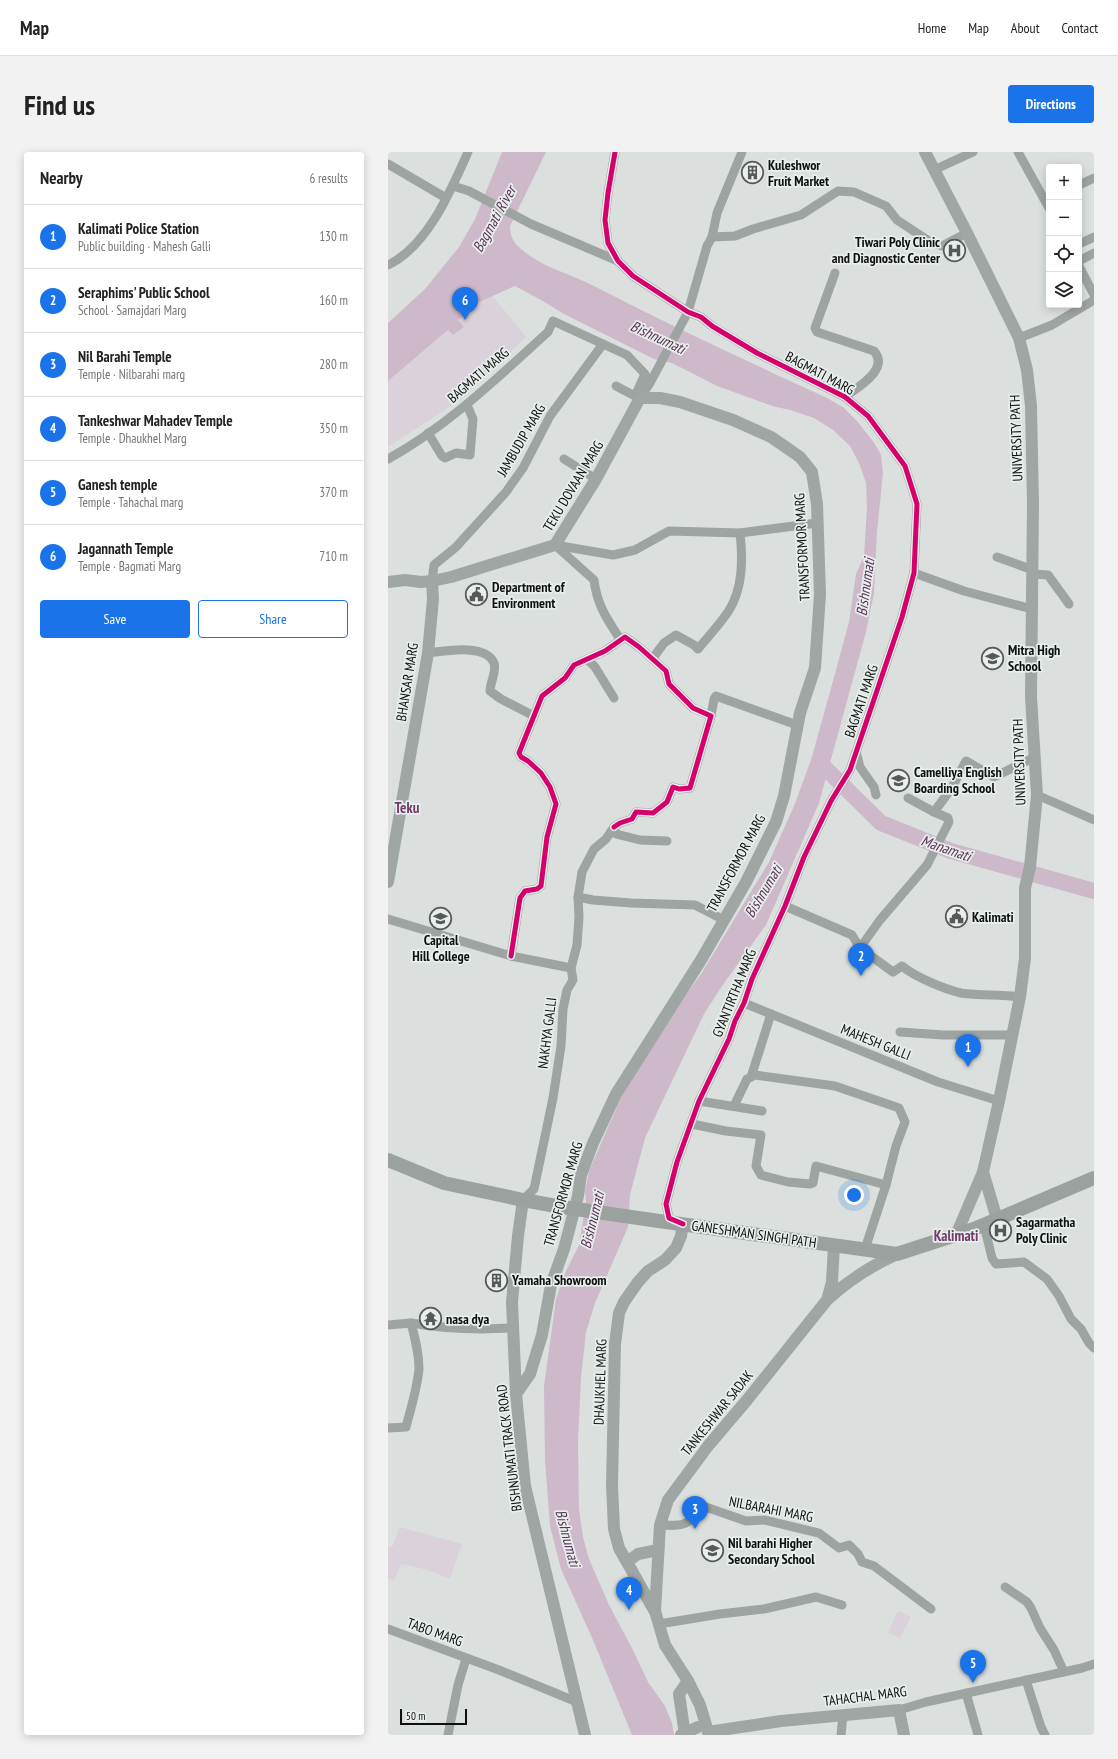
<!DOCTYPE html>
<html lang="en">
<head>
<meta charset="utf-8">
<style>
	:root { --surface:#fff; --page:#f2f2f2; --text:#222; --muted:#767676; --line:#e0e0e0; --accent:#1a73e8 }
	body { margin:0; font-family:"PT Sans Narrow",sans-serif; background:var(--page); color:var(--text) }
	.controls { position:absolute; right:12px; top:12px; display:grid; overflow:hidden; border-radius:4px; box-shadow:0 2px 10px #0003 }
	.controls button { width:36px; height:36px; display:grid; place-items:center; padding:0; border:0; border-bottom:1px solid var(--line); background:var(--surface); color:var(--text); font:20px sans-serif }
	.scale { position:absolute; left:12px; bottom:10px; width:67px; box-sizing:border-box; padding-left:4px; border:2px solid #0f1110; border-top:0; font-size:11px; line-height:14px; white-space:nowrap; color:#0f1110; -webkit-text-stroke:3px #e7eeec; paint-order:stroke }
	.you { position:absolute; left:466px; top:1043px; width:14px; height:14px; margin:-10px; border:3px solid #fff; border-radius:50%; background:#1a73e8; box-shadow:0 0 0 6px #1a73e833 }
	.badge { display:grid; place-items:center; width:26px; height:26px; border-radius:50%; background:var(--accent); color:#fff; font-size:13px; font-weight:700 }
	.pin { position:absolute; translate:-50% -33px; filter:drop-shadow(0 1px 2px #0008) }
	.pin::after { content:''; position:absolute; top:21px; width:14px; height:12px; background:inherit; clip-path:polygon(0 0,100% 0,50% 100%) }
	.list { margin:0; padding:0; list-style:none }
	h2 { display:flex; justify-content:space-between; align-items:center; height:52px; margin:0; padding:0 16px; font-size:17px }
	h2 small { font-size:13px; font-weight:400; color:var(--muted) }
	.list li { display:grid; grid-template-columns:26px 1fr auto; gap:12px; align-items:center; box-sizing:border-box; height:64px; padding:0 16px; border-top:1px solid var(--line) }
	.list b { display:block; font-size:15px; white-space:nowrap }
	.list p { margin:0; font-size:13px; white-space:nowrap; color:var(--muted) }
	.list em { font-size:13px; font-style:normal; color:var(--muted) }
	.actions { display:flex; gap:8px; padding:12px 16px }
	.actions a { flex:1; padding:9px 0; border:1px solid var(--accent); border-radius:4px; text-align:center; font-size:14px; color:var(--accent) }
	.actions .main { background:var(--accent); color:#fff }
	.icon { flex:none; width:22px; height:22px; fill:none; stroke:currentColor; stroke-width:2; stroke-linecap:round; stroke-linejoin:round }
	.map { position:relative; flex:none; width:706px; height:1583px; overflow:hidden; border-radius:4px }
	header { display:flex; align-items:center; gap:24px; box-sizing:border-box; height:56px; padding:0 20px; background:var(--surface); border-bottom:1px solid var(--line) }
	header strong { font-size:19px }
	nav { display:flex; gap:22px; margin-inline-start:auto; font-size:14px }
	.intro { display:flex; align-items:center; justify-content:space-between; box-sizing:border-box; height:96px; padding:0 24px }
	h1 { margin:0; font-size:28px }
	.button { padding:10px 18px; border-radius:4px; background:var(--accent); color:#fff; font-size:14px; font-weight:700 }
	main { display:flex; gap:24px; padding:0 24px }
	aside { flex:1; background:var(--surface); border-radius:4px; box-shadow:0 2px 10px #0003 }
	.map>svg:first-child { display:block }
</style>
</head>
<body>
<header>
<strong>Map</strong>
<nav><a>Home</a><a>Map</a><a>About</a><a>Contact</a></nav>
</header>
<div class="intro"><h1>Find us</h1><a class="button">Directions</a></div>
<main>
<aside>
<h2>Nearby<small>6 results</small></h2>
<ul class="list">
<li><span class="badge">1</span><div><b>Kalimati Police Station</b><p>Public building · Mahesh Galli</p></div><em>130 m</em></li>
<li><span class="badge">2</span><div><b>Seraphims' Public School</b><p>School · Samajdari Marg</p></div><em>160 m</em></li>
<li><span class="badge">3</span><div><b>Nil Barahi Temple</b><p>Temple · Nilbarahi marg</p></div><em>280 m</em></li>
<li><span class="badge">4</span><div><b>Tankeshwar Mahadev Temple</b><p>Temple · Dhaukhel Marg</p></div><em>350 m</em></li>
<li><span class="badge">5</span><div><b>Ganesh temple</b><p>Temple · Tahachal marg</p></div><em>370 m</em></li>
<li><span class="badge">6</span><div><b>Jagannath Temple</b><p>Temple · Bagmati Marg</p></div><em>710 m</em></li>
</ul>
<div class="actions"><a class="main">Save</a><a>Share</a></div>
</aside>
<div class="map">
<svg width="706" height="1583" viewBox="0 0 706 1583">
	<rect width="100%" height="100%" fill="#dbe0de"/>
	<g fill="#dbd1da">
		<polygon points="104,143 138,185 74,247 0,295 0,229 60,178 65,183 76,175 70,168 91,150"/>
		<polygon points="12,1375 74,1392 62,1427 40,1418 13,1412 6,1429 0,1426 0,1394 4,1395"/>
		<polygon points="510,1459 523,1465 512,1486 500,1480"/>
	</g>
	<path fill="#ceb9ca" d="M114 0H158L122 74C122 88 128 93 138 101 159 117 183 122 206 134 283 174 361 210 439 246L456 256 469 269 487 292 493 303 495 321 489 380 486 441 478 480 431 651 378 773 334 834 316 862 257 986 242 1043 240 1075 207 1151 198 1180 193 1226 190 1289 191 1357 195 1385 201 1407 221 1453 245 1498 260 1530 277 1554 284 1571 286 1583H244L205 1488 173 1417 162 1374 157 1308 156 1234 168 1147 177 1121 191 1093 198 1049 197 1039 201 1019 238 934 275 874 313 822 381 710 406 654 423 608 440 547 461 470 468 422 476 404 479 355 478 331 471 311 462 294 445 278 426 266 402 258 384 254 329 234 284 211 266 207 176 162 153 148 127 134 91 150 70 168 76 175 65 183 60 178 0 229V171L37 137 71 95 87 67Z"/>
	<g fill="none" stroke-linecap="round" stroke-linejoin="round">
		<polyline stroke="#ceb9ca" stroke-width="16" points="433,612 493,671 563,699 706,739"/>
		<g stroke="#9ea4a2" stroke-width="9">
			<polyline points="227,0 220,41 217,68 220,91 230,109 245,124 300,160 313,165 324,174 369,201 457,245 480,264 517,314 529,352 526,421 514,465 462,618 443,649 416,705 397,754 364,827 356,851 347,869 341,887 311,949 289,1010 278,1052 281,1066 289,1070"/>
			<polyline points="630,0 661,56"/>
			<polyline points="0,12 58,46"/>
			<polyline points="546,18 585,0"/>
			<polyline points="691,33 706,26"/>
			<polyline points="65,34 81,39 143,72 230,109"/>
			<polyline points="324,85 347,84 365,77 413,63 450,39 466,40 498,54 509,68 541,89 554,94 579,81"/>
			<polyline points="691,92 706,85"/>
			<polyline points="691,109 706,101"/>
			<path d="M0 113C40 94 63 38 80 0"/>
			<polyline points="691,114 706,143"/>
			<path d="M447 121 427 176 429 180 486 199C502 217 470 235 457 245"/>
			<polyline points="631,186 664,173 706,148"/>
			<polyline points="228,234 247,244"/>
			<polyline points="40,281 54,304 57,306 68,301 82,303 85,267 79,253"/>
			<path d="M0 307C60 274 110 225 160 180L165 169 239 203 257 222 247 244 252 246 262 231 300 160 319 94 324 85 329 61 354 0"/>
			<polyline points="176,307 208,327"/>
			<polyline points="167,393 225,403 247,398 281,379 352,381 429,371"/>
			<path d="M167 393 206 428C209 453 219 467 232 487"/>
			<polyline points="609,405 645,418"/>
			<polyline points="526,421 576,439 644,457"/>
			<polyline points="645,422 660,423 681,452"/>
			<polyline points="44,429 46,413 68,395 118,340 135,316 162,264 215,192"/>
			<path d="M40 501C56 499 98 491 106 511 109 520 102 530 102 539L113 547 146 564"/>
			<path d="M265 506 276 491 288 483 306 493 310 497C320 485 331 473 340 460 355 437 355 408 352 381"/>
			<polyline points="200,508 207,515 226,546"/>
			<polyline points="323,564 326,547 328,544 409,573"/>
			<polyline points="468,600 472,615 486,635 488,643"/>
			<polyline points="649,643 706,668"/>
			<polyline points="520,646 546,660"/>
			<polyline points="279,689 252,688 228,682 226,675 218,687 206,697 194,720 190,745 205,748 243,751 307,753 336,768"/>
			<path d="M397 754 464 783 472 796 505 820 514 814C527 825 556 837 573 841 593 844 613 842 632 845"/>
			<polyline points="0,767 123,804 183,816"/>
			<polyline points="472,796 492,768 539,713 561,670 560,666 546,660 563,637 578,609 606,625 647,605"/>
			<polyline points="123,804 132,746 137,739 149,737 153,734 159,685 168,652 162,635 153,621 140,609 133,605 131,601 154,544 177,526 186,513 217,499 237,485 251,495 278,519 281,532 305,556 323,564 302,636 291,637 285,635 279,650 265,661 248,660 244,667 232,671 226,675"/>
			<polyline points="356,851 550,930 611,949"/>
			<polyline points="512,880 555,883 624,883"/>
			<polyline points="363,925 383,862"/>
			<polyline points="311,949 374,959"/>
			<polyline points="346,954 359,927 367,923 447,934 511,956 517,970 508,994 498,1033 477,1097"/>
			<polyline points="304,972 338,979 373,983 368,1014 373,1023 400,1030 422,1032 425,1031 428,1014 498,1033"/>
			<polyline points="135,1048 146,1037 165,946 173,894 175,857 179,838 185,828 183,816 189,793 191,765 190,745"/>
			<polyline points="596,1073 604,1106 608,1112 636,1110 659,1127 671,1144 683,1167 693,1177 701,1191 706,1196"/>
			<path d="M23 1171C57 1177 90 1178 124 1176"/>
			<path d="M0 1173 23 1171C27 1186 31 1201 31 1217 29 1237 23 1256 18 1275L0 1276"/>
			<path d="M272 1373C294 1374 302 1375 312 1353L358 1369 377 1368 431 1381 451 1396 461 1393 470 1402 474 1410 486 1414 543 1457"/>
			<polyline points="617,1435 639,1450 643,1456 652,1476 666,1498 676,1520"/>
			<polyline points="271,1472 332,1462 376,1457 428,1445 454,1453"/>
			<polyline points="0,1477 111,1518 189,1550"/>
			<polyline points="638,1528 653,1575 657,1583"/>
			<polyline points="578,1541 590,1583"/>
			<polyline points="511,1558 538,1550 694,1516 706,1512"/>
			<polyline points="60,1583 70,1533 78,1507"/>
			<polyline points="453,1583 455,1563"/>
		</g>
		<g stroke="#9fa6a4" stroke-width="12">
			<polyline points="537,0 579,81 631,186 639,218 643,254 645,352 643,545 649,643 642,715 637,736 637,806 632,845 611,949 595,1020 568,1083"/>
			<polyline points="0,430 17,428 33,430 44,429 63,425 167,393 208,327 252,246 272,246 292,250 345,268 383,285 412,305 424,320 429,352 432,442 427,516 412,561 396,644 388,670 358,730 313,808 228,942 205,991 193,1023 190,1044 176,1097 163,1133 154,1183 142,1222 128,1242"/>
			<polyline points="0,730 40,501 45,447 44,429"/>
			<polyline points="595,1020 609,1067"/>
			<polyline points="135,1048 130,1084 124,1150 128,1242 137,1334 197,1583"/>
			<path d="M440 1147C461 1128 483 1114 509 1102"/>
			<polyline points="239,1410 250,1402 270,1398"/>
			<polyline points="266,1458 231,1396 226,1377 224,1333 227,1192 231,1161 236,1150 250,1130 260,1119 277,1108 288,1096 293,1084 295,1072"/>
			<polyline points="320,1580 393,1569 511,1558 516,1583"/>
			<polyline points="297,1583 291,1542 300,1529"/>
			<polyline points="321,1583 312,1553 300,1529 277,1493 267,1459 272,1373 280,1348 320,1294 359,1248 439,1148 444,1130 446,1094"/>
		</g>
		<g stroke="#9aa19e" stroke-width="14">
			<polyline points="0,1008 56,1031 135,1048 174,1055"/>
			<polyline points="271,1069 509,1102 586,1077 706,1026"/>
		</g>
		<polyline stroke="#9fa6a4" stroke-width="12" points="293,1583 310,1575"/>
		<polyline stroke="#9aa19e" stroke-width="14" points="174,1055 271,1069"/>
		<defs>
			<g id="cycleway">
				<polyline points="227,0 220,41 217,68 220,91 230,109 245,124 300,160 313,165 324,174 369,201 457,245 480,264 517,314 529,352 526,421 514,465 462,618 443,649 416,705 397,754 364,827 356,851 347,869 341,887 311,949 289,1010 278,1052 281,1066 295,1072"/>
				<polyline points="123,804 132,746 137,739 149,737 153,734 159,685 168,652 162,635 153,621 140,609 133,605 131,601 154,544 177,526 186,513 217,499 237,485 251,495 278,519 281,532 305,556 323,564 302,636 291,637 285,635 279,650 265,661 248,660 244,667 232,671 226,675"/>
			</g>
		</defs>
		<use href="#cycleway" stroke="#e7eeec" stroke-width="8"/>
		<use href="#cycleway" stroke="#d6006c" stroke-width="5"/>
	</g>
	<defs>
		<symbol id="building-ring" viewBox="-11 -11 22 22"><circle r="9.5" fill="#e7eeec" stroke="#565958" stroke-width="1.5"/><path d="M-4-6H4V6H1V3H-1V6H-4ZM-2.5-4.3h1.7v1.8h-1.7ZM.8-4.3h1.7v1.8H.8ZM-2.5-1h1.7V.8h-1.7ZM.8-1h1.7V.8H.8Z" fill="#565958"/></symbol>
		<symbol id="hospital-ring" viewBox="-11 -11 22 22"><circle r="9.5" fill="#e7eeec" stroke="#565958" stroke-width="1.5"/><path d="M-5-5h3v3.5h4V-5h3V5h-3V1.5h-4V5h-3Z" fill="#565958"/></symbol>
		<symbol id="civic-ring" viewBox="-11 -11 22 22"><circle r="9.5" fill="#e7eeec" stroke="#565958" stroke-width="1.5"/><path d="M-.6-6.5H3V-4.5H.6V-3L4-1V1h2V6H-6V1h2V-1L-.6-3ZM-1.2 2.5V6h2.4V2.5Z" fill="#565958"/></symbol>
		<symbol id="school-ring" viewBox="-11 -11 22 22"><circle r="9.5" fill="#e7eeec" stroke="#565958" stroke-width="1.5"/><path d="M0-5L7-2L0 1L-7-2ZM-4 1L0 2.5L4 1V4Q0 6-4 4Z" fill="#565958"/></symbol>
		<symbol id="university-ring" viewBox="-11 -11 22 22"><circle r="9.5" fill="#e7eeec" stroke="#565958" stroke-width="1.5"/><path d="M0-5L7-2L0 1L-7-2ZM-4 1L0 2.5L4 1V4Q0 6-4 4Z" fill="#565958"/></symbol>
		<symbol id="temple-ring" viewBox="-11 -11 22 22"><circle r="9.5" fill="#e7eeec" stroke="#565958" stroke-width="1.5"/><path d="M0-6L5-2H3V0L6.5 2.5H4V6H1.5V3h-3V6H-4V2.5H-6.5L-3 0V-2H-5Z" fill="#565958"/></symbol>
	</defs>
	<g fill-rule="evenodd">
		<use href="#building-ring" x="352" y="8" width="25" height="25"/>
		<use href="#hospital-ring" x="554" y="86" width="25" height="25"/>
		<use href="#civic-ring" x="76" y="430" width="25" height="25"/>
		<use href="#school-ring" x="592" y="494" width="25" height="25"/>
		<use href="#school-ring" x="498" y="616" width="25" height="25"/>
		<use href="#civic-ring" x="556" y="752" width="25" height="25"/>
		<use href="#university-ring" x="40" y="754" width="25" height="25"/>
		<use href="#hospital-ring" x="600" y="1066" width="25" height="25"/>
		<use href="#building-ring" x="96" y="1116" width="25" height="25"/>
		<use href="#temple-ring" x="30" y="1154" width="25" height="25"/>
		<use href="#school-ring" x="312" y="1386" width="25" height="25"/>
	</g>
	<g text-anchor="middle" dominant-baseline="central" stroke-width="3.5" stroke-linejoin="round" paint-order="stroke">
		<g font-size="14" font-weight="bold" fill="#0f1110" stroke="#e7eeec" text-anchor="start">
			<text x="380" y="13">Kuleshwor<tspan x="380" dy="16">Fruit Market</tspan></text>
			<text x="552" y="90" text-anchor="end">Tiwari Poly Clinic<tspan x="552" dy="16">and Diagnostic Center</tspan></text>
			<text x="104" y="435">Department of<tspan x="104" dy="16">Environment</tspan></text>
			<text x="620" y="498">Mitra High<tspan x="620" dy="16">School</tspan></text>
			<text x="526" y="620">Camelliya English<tspan x="526" dy="16">Boarding School</tspan></text>
			<text x="584" y="765">Kalimati</text>
			<text x="53" y="788" text-anchor="middle">Capital<tspan x="53" dy="16">Hill College</tspan></text>
			<text x="628" y="1070">Sagarmatha<tspan x="628" dy="16">Poly Clinic</tspan></text>
			<text x="124" y="1128">Yamaha Showroom</text>
			<text x="58" y="1167">nasa dya</text>
			<text x="340" y="1391">Nil barahi Higher<tspan x="340" dy="16">Secondary School</tspan></text>
		</g>
		<g font-size="14" fill="#0f1110" stroke="#e7eeec">
			<text transform="translate(432 221) rotate(28)">BAGMATI MARG</text>
			<text transform="translate(90 223) rotate(-41)">BAGMATI MARG</text>
			<text transform="translate(628 286) rotate(-92)">UNIVERSITY PATH</text>
			<text transform="translate(133 288) rotate(-60)">JAMBUDIP MARG</text>
			<text transform="translate(185 334) rotate(-59)">TEKU DOVAAN MARG</text>
			<text transform="translate(414 395) rotate(-93)">TRANSFORMOR MARG</text>
			<text transform="translate(19 530) rotate(-81)">BHANSAR MARG</text>
			<text transform="translate(473 549) rotate(-71)">BAGMATI MARG</text>
			<text transform="translate(631 610) rotate(-92)">UNIVERSITY PATH</text>
			<text transform="translate(348 711) rotate(-62)">TRANSFORMOR MARG</text>
			<text transform="translate(346 841) rotate(-68)">GYANTIRTHA MARG</text>
			<text transform="translate(159 881) rotate(-83)">NAKHYA GALLI</text>
			<text transform="translate(488 890) rotate(22)">MAHESH GALLI</text>
			<text transform="translate(175 1042) rotate(-74)">TRANSFORMOR MARG</text>
			<text transform="translate(366 1082) rotate(8)">GANESHMAN SINGH PATH</text>
			<text transform="translate(212 1230) rotate(-88)">DHAUKHEL MARG</text>
			<text transform="translate(329 1261) rotate(-51)">TANKESHWAR SADAK</text>
			<text transform="translate(121 1296) rotate(-97)">BISHNUMATI TRACK ROAD</text>
			<text transform="translate(383 1357) rotate(11)">NILBARAHI MARG</text>
			<text transform="translate(47 1480) rotate(20)">TABO MARG</text>
			<text transform="translate(477 1544) rotate(-7)">TAHACHAL MARG</text>
		</g>
		<g font-size="15" font-style="italic" fill="#5e3358" stroke="#e7eeec">
			<text transform="translate(106 67) rotate(-61)">Bagmati River</text>
			<text transform="translate(270 185) rotate(25)">Bishnumati</text>
			<text transform="translate(477 435) rotate(-82)">Bishnumati</text>
			<text transform="translate(558 696) rotate(19)">Manamati</text>
			<text transform="translate(375 739) rotate(-59)">Bishnumati</text>
			<text transform="translate(204 1068) rotate(-76)">Bishnumati</text>
			<text transform="translate(180 1386) rotate(75)">Bishnumati</text>
		</g>
		<g font-size="15" font-weight="bold" fill="#723c6b" stroke="#e7eeec">
			<text x="19" y="655">Teku</text>
			<text x="568" y="1083">Kalimati</text>
		</g>
	</g>
</svg>
<div class="controls">
<button>+</button>
<button>−</button>
<button><svg class="icon" aria-label="locate" viewBox="0 0 24 24"><circle cx="12" cy="12" r="6"/><path d="M12 2v4M12 18v4M2 12h4M18 12h4"/></svg></button>
<button><svg class="icon" aria-label="layers" viewBox="0 0 24 24"><path d="M12 4l9 5-9 5-9-5zM3 14l9 5 9-5"/></svg></button>
</div>
<div class="scale">50 m</div>
<div class="you"></div>
<div class="pin badge" style="left:580px;top:915px">1</div>
<div class="pin badge" style="left:473px;top:824px">2</div>
<div class="pin badge" style="left:307px;top:1377px">3</div>
<div class="pin badge" style="left:241px;top:1458px">4</div>
<div class="pin badge" style="left:585px;top:1531px">5</div>
<div class="pin badge" style="left:77px;top:168px">6</div>
</div>
</main>
</body>
</html>
